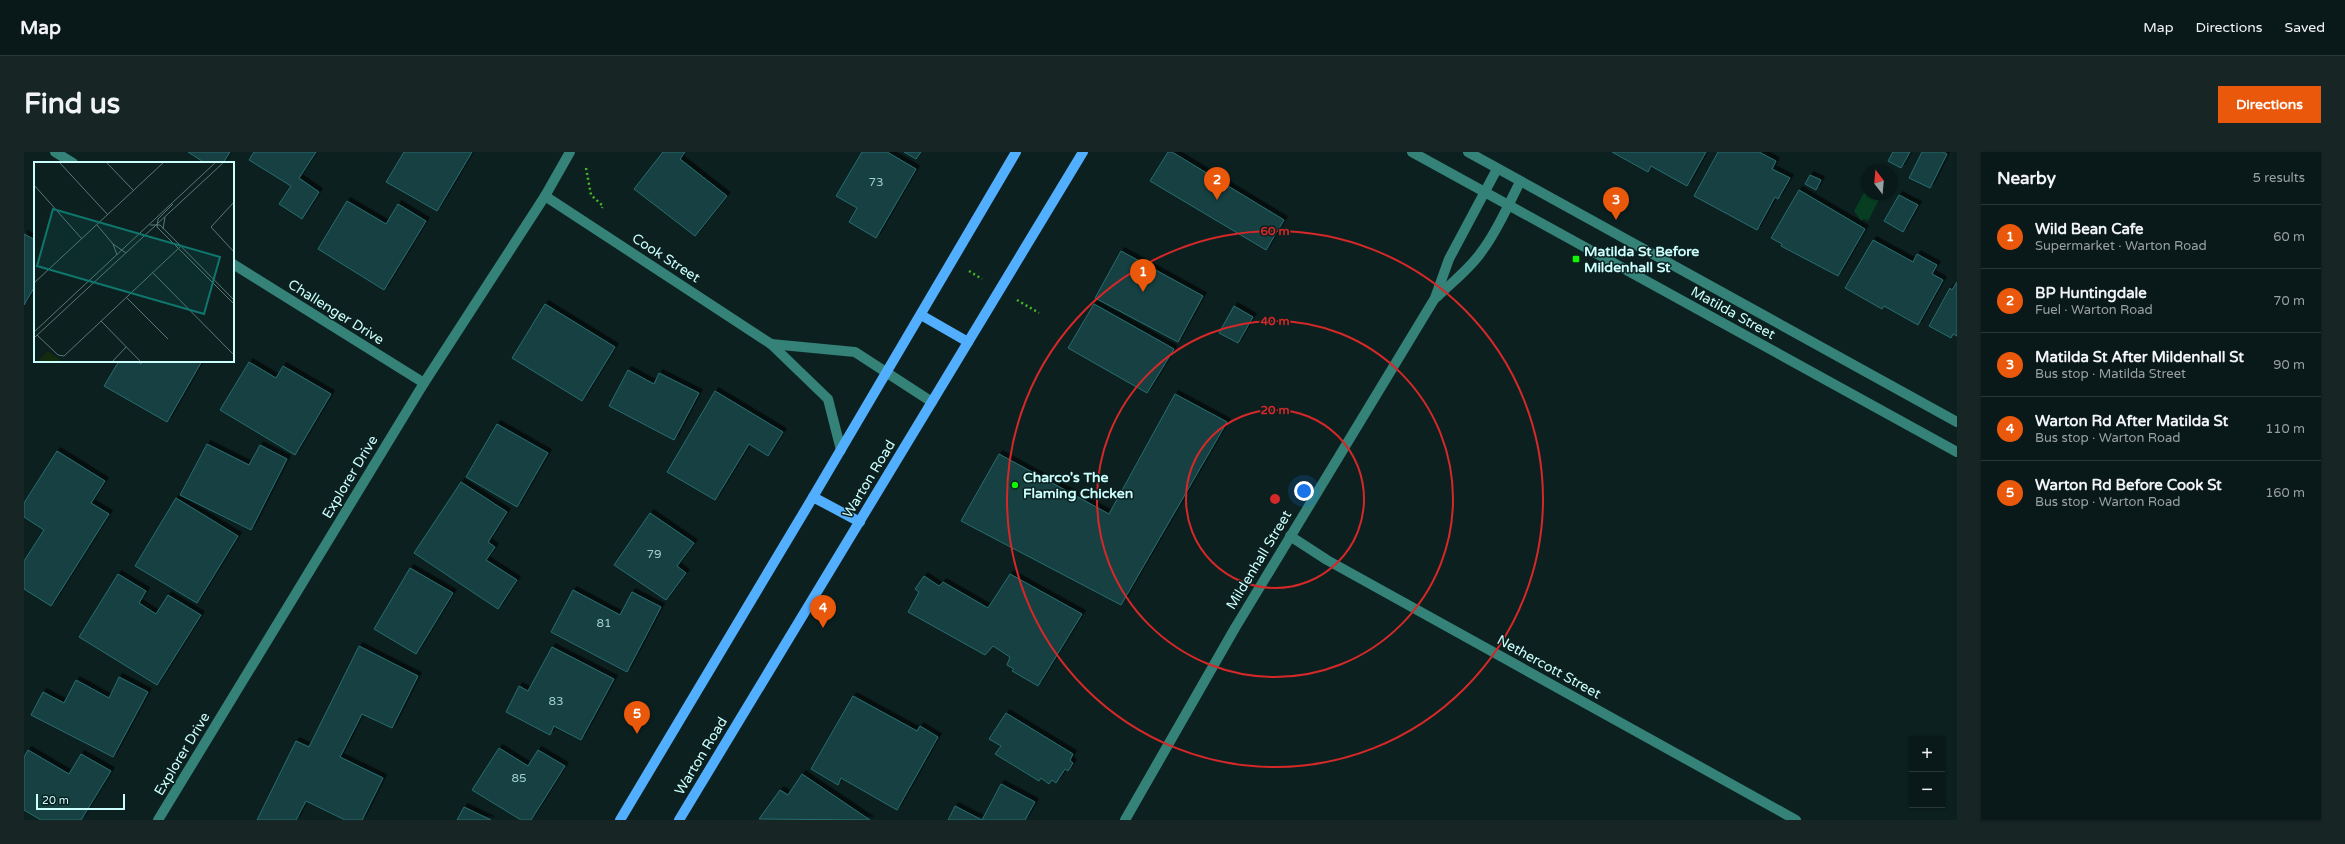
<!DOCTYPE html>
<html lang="en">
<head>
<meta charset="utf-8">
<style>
	:root { --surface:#091818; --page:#172525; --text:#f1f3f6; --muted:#99a0a2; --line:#293737; --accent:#ea580c }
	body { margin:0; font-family:"Varela Round",sans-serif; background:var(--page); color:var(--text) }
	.controls { position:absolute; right:12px; bottom:12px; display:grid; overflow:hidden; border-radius:0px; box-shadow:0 1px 3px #0004 }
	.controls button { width:36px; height:36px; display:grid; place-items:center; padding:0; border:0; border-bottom:1px solid var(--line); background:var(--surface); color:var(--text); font:20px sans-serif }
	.compass { position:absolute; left:1837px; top:12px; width:36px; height:36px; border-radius:50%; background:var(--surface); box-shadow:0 1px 3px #0004; rotate:344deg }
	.scale { position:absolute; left:12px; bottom:10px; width:89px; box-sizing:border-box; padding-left:4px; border:2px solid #cbfffd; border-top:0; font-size:11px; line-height:14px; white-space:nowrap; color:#cbfffd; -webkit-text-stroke:3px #0c2020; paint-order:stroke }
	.you { position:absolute; left:1280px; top:339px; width:14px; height:14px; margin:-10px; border:3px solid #fff; border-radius:50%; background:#1a73e8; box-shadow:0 0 0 6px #1a73e833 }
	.badge { display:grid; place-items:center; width:26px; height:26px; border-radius:50%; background:var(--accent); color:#fff; font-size:13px; font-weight:700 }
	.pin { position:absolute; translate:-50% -33px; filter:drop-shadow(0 1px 2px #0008) }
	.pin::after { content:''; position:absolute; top:21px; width:14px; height:12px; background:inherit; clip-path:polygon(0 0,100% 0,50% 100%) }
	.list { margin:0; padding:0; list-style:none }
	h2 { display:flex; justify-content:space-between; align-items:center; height:52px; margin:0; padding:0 16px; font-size:17px }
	h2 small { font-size:13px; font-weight:400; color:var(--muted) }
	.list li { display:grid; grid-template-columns:26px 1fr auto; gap:12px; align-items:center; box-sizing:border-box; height:64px; padding:0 16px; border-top:1px solid var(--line) }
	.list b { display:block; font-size:15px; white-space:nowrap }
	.list p { margin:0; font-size:13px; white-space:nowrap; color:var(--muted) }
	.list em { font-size:13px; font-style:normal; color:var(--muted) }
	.map { position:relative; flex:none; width:1933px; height:668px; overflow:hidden; border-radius:0px }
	header { display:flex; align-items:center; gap:24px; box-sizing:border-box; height:56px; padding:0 20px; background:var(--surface); border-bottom:1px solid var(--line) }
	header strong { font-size:19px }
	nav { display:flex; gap:22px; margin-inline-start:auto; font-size:14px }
	.intro { display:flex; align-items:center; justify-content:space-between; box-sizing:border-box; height:96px; padding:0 24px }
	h1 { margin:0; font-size:28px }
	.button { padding:10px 18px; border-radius:0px; background:var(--accent); color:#fff; font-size:14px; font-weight:700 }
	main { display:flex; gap:24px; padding:0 24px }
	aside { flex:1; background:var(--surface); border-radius:0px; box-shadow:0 1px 3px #0004 }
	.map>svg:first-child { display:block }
</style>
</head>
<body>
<header>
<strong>Map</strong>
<nav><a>Map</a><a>Directions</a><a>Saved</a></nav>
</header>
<div class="intro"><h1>Find us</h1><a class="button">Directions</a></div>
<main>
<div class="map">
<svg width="1933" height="668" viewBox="0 0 1933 668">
	<defs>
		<filter id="shadow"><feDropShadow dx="3.5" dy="-3.5" stdDeviation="0" flood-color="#0009"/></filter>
	</defs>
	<rect width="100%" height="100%" fill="#0c2020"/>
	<polygon fill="#073e21" points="1843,35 1843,42 1858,42 1844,69 1840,67 1837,69 1830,59"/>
	<g fill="#174042" stroke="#286d6f" filter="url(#shadow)">
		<polygon points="164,0 206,0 199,11 181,11"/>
		<polygon points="230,0 292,0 275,26 295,40 278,67 255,52 267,34 225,8"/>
		<polygon points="380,0 448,0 413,59 362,30"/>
		<polygon points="639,0 661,0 656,7 703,44 671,84 610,37"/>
		<polygon points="838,0 863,0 892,17 852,86 825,70 833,56 812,44"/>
		<polygon points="880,0 897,0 892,7"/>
		<polygon points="1144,0 1148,0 1260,68 1242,98 1126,29"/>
		<polygon points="1588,0 1682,0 1663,34 1627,14 1624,20"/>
		<polygon points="1694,0 1735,0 1752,9 1748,17 1766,26 1754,47 1751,45 1733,78 1670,44"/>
		<polygon points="1869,0 1886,0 1877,16 1864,9"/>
		<polygon points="1898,0 1919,0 1923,2 1906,36 1885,26"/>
		<polygon points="1786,23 1797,28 1792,38 1781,32"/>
		<polygon points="1775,38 1841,77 1814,124 1757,94 1758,92 1747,86"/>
		<polygon points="1875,43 1894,53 1879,80 1860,69"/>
		<polygon points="323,49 362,72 374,52 402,69 360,138 294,97"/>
		<polygon points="0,82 11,88 11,134 0,153"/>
		<polygon points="1849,88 1889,110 1893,102 1913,113 1908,122 1919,128 1894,173 1860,154 1858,157 1821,136"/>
		<polygon points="1097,99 1179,144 1154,190 1071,146"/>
		<polygon points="1933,130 1933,184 1929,182 1927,186 1905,174 1926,136 1928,138"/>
		<polygon points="521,152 591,195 558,249 488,206"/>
		<polygon points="1070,152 1150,197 1123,241 1044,196"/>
		<polygon points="1210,154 1229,165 1214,191 1195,181"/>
		<polygon points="95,209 112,209 117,212 119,209 178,209 143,270 80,234"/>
		<polygon points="225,210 252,226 259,214 307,242 271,303 196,258"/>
		<polygon points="604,218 630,232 635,221 675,241 650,288 585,254"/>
		<polygon points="691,239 759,280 744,304 725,292 691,348 643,320"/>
		<polygon points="1151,242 1203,270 1097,453 937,369 975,302 1085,362"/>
		<polygon points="473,272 524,301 493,355 442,325"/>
		<polygon points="183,292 225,313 236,293 263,307 227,378 156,343"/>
		<polygon points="33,299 81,329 67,351 85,362 27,454 0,437 0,409 20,378 0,365 0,351"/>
		<polygon points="437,330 483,360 464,390 471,395 462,408 493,428 474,457 390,401"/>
		<polygon points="152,346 214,384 173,451 111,414"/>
		<polygon points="626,361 670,391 653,414 662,421 642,448 590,413"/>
		<polygon points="386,416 429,441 392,502 350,477"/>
		<polygon points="94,422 122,439 115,451 132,462 144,443 177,463 133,533 55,485"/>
		<polygon points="986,422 1058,462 1014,534 988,519 990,517 983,513 986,505 969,494 961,503 884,460 895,440 891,437 900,424 915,434 919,430 964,456"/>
		<polygon points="549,438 596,463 608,440 637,455 603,520 527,480"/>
		<polygon points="335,494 394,524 368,576 338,562 316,605 359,626 338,668 321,668 282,649 272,668 233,668 272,589 285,595"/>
		<polygon points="528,495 590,527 557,588 530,574 526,583 482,560 495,534 504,539"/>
		<polygon points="95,525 124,540 89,605 7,563 19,540 40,551 52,528 85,546"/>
		<polygon points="829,544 893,579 896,574 914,585 873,658 817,626 814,633 787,617"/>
		<polygon points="982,561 1049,602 1046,608 1049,611 1044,619 1041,617 1032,631 1028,628 1025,632 1017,626 1015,629 971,602 977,594 965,587"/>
		<polygon points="475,596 504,614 514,598 541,614 507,668 497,668 448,638"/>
		<polygon points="4,598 45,622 57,602 87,619 57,668 17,668 0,658 0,605"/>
		<polygon points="778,622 846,668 735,667 756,638 764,643"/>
		<polygon points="977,632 1011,650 1001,668 958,668"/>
		<polygon points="931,654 958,668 924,668"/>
		<polygon points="440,655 467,668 433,668"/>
	</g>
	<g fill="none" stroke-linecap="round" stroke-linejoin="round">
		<g stroke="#47b628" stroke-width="2.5" stroke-dasharray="2 3" stroke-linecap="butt">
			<polyline points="562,16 567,43 579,54 578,56"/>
			<polyline points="945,119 958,127"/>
			<polyline points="993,148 1015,161"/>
		</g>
		<g stroke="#348278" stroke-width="10">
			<polyline points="31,0 49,11"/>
			<polyline points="1388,0 1933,300"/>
			<polyline points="1444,0 1933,270"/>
			<polyline points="521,44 747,192 804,247 817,298"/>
			<polyline points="209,112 400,231"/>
			<path d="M1413 145C1428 130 1446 117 1458 99 1474 78 1484 53 1496 30"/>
			<polyline points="747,192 831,200 908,250"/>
			<polyline points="1266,384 1303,408 1772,668"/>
			<polyline points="134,668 400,231 521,44 546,0"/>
			<polyline points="1101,668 1211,476 1411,146 1425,107 1473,17"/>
		</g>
		<g stroke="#52afff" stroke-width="10">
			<polyline points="897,163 944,190"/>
			<polyline points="789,345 836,370"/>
			<polyline points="596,668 789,345 992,0"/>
			<polyline points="655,668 1059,0"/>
		</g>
	</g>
	<g fill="none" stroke="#d62828" stroke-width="2">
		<circle cx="1251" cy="347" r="89"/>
		<circle cx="1251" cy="347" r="178"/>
		<circle cx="1251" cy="347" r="268"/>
	</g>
	<g fill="#0ff600" stroke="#0c2020" stroke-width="1.5">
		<rect x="1548" y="103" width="8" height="8" rx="2"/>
		<circle cx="991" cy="333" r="4"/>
	</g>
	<g text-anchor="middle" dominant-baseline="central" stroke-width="3" stroke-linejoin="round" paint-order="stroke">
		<g font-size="12" fill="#9ecfce">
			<text x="852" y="30">73</text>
			<text x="630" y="402">79</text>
			<text x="580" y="471">81</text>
			<text x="532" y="549">83</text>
			<text x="495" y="626">85</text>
		</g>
		<g font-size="14" font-weight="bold" fill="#cbfffd" stroke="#0c2020" text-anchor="start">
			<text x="1560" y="99">Matilda St Before<tspan x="1560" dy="16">Mildenhall St</tspan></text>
			<text x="999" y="325">Charco's The<tspan x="999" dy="16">Flaming Chicken</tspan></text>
		</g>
		<g font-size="14" fill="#cbfffd" stroke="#0c2020">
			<text transform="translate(642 106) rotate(33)">Cook Street</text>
			<text transform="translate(312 160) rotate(32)">Challenger Drive</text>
			<text transform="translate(1709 161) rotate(29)">Matilda Street</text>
			<text transform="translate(326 325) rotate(-59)">Explorer Drive</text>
			<text transform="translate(845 327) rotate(-59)">Warton Road</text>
			<text transform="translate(1235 408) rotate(-59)">Mildenhall Street</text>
			<text transform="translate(1525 515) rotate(29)">Nethercott Street</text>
			<text transform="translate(158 602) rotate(-59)">Explorer Drive</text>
			<text transform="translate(677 604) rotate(-59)">Warton Road</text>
		</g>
	</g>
	<g transform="translate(10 10)">
		<rect width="200" height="200" fill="#0c2020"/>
		<path d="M14 189 26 198 27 200H3Z" fill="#142b0e"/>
		<path fill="none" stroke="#587978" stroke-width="1" d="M25 0 74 53M72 0 99 28M0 23 48 77M200 40 177 65 200 90M139 42 124 57 123 65 200 142M63 63 79 82 83 93M116 63H126L200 138M129 67 131 55M79 82 92 91M119 111 200 193M0 121 130 0M93 136 134 177M67 159 107 200M0 170 182 0M3 173 24 193 30 194 146 85M0 176 190 0M78 200 92 185"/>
		<path fill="#0f766e" fill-opacity="0.15" stroke="#0f766e" stroke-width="2" d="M19 47 186 95 170 152 3 104Z"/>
		<rect width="200" height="200" fill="none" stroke="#cbfffd" stroke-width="2"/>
	</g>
	<circle cx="1251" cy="347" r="6" fill="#d62828" stroke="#0c2020" stroke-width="2"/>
	<g font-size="12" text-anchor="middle" font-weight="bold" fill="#d62828" stroke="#0c2020" stroke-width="3" stroke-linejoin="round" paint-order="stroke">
		<text x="1251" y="83">60 m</text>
		<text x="1251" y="173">40 m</text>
		<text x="1251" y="262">20 m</text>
	</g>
</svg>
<div class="controls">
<button>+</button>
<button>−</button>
</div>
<svg class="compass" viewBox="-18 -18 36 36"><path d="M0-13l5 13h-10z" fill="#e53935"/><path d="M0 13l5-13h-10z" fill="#99a0a2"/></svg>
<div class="scale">20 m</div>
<div class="you"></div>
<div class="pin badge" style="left:1119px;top:140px">1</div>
<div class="pin badge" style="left:1193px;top:48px">2</div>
<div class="pin badge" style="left:1592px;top:68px">3</div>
<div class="pin badge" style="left:799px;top:476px">4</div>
<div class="pin badge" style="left:613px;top:582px">5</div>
</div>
<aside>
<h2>Nearby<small>5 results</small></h2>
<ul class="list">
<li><span class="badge">1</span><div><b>Wild Bean Cafe</b><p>Supermarket · Warton Road</p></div><em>60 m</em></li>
<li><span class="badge">2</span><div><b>BP Huntingdale</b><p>Fuel · Warton Road</p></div><em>70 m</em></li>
<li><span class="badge">3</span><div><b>Matilda St After Mildenhall St</b><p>Bus stop · Matilda Street</p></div><em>90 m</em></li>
<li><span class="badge">4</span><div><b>Warton Rd After Matilda St</b><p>Bus stop · Warton Road</p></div><em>110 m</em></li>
<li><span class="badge">5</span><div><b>Warton Rd Before Cook St</b><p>Bus stop · Warton Road</p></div><em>160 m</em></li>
</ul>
</aside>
</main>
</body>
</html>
